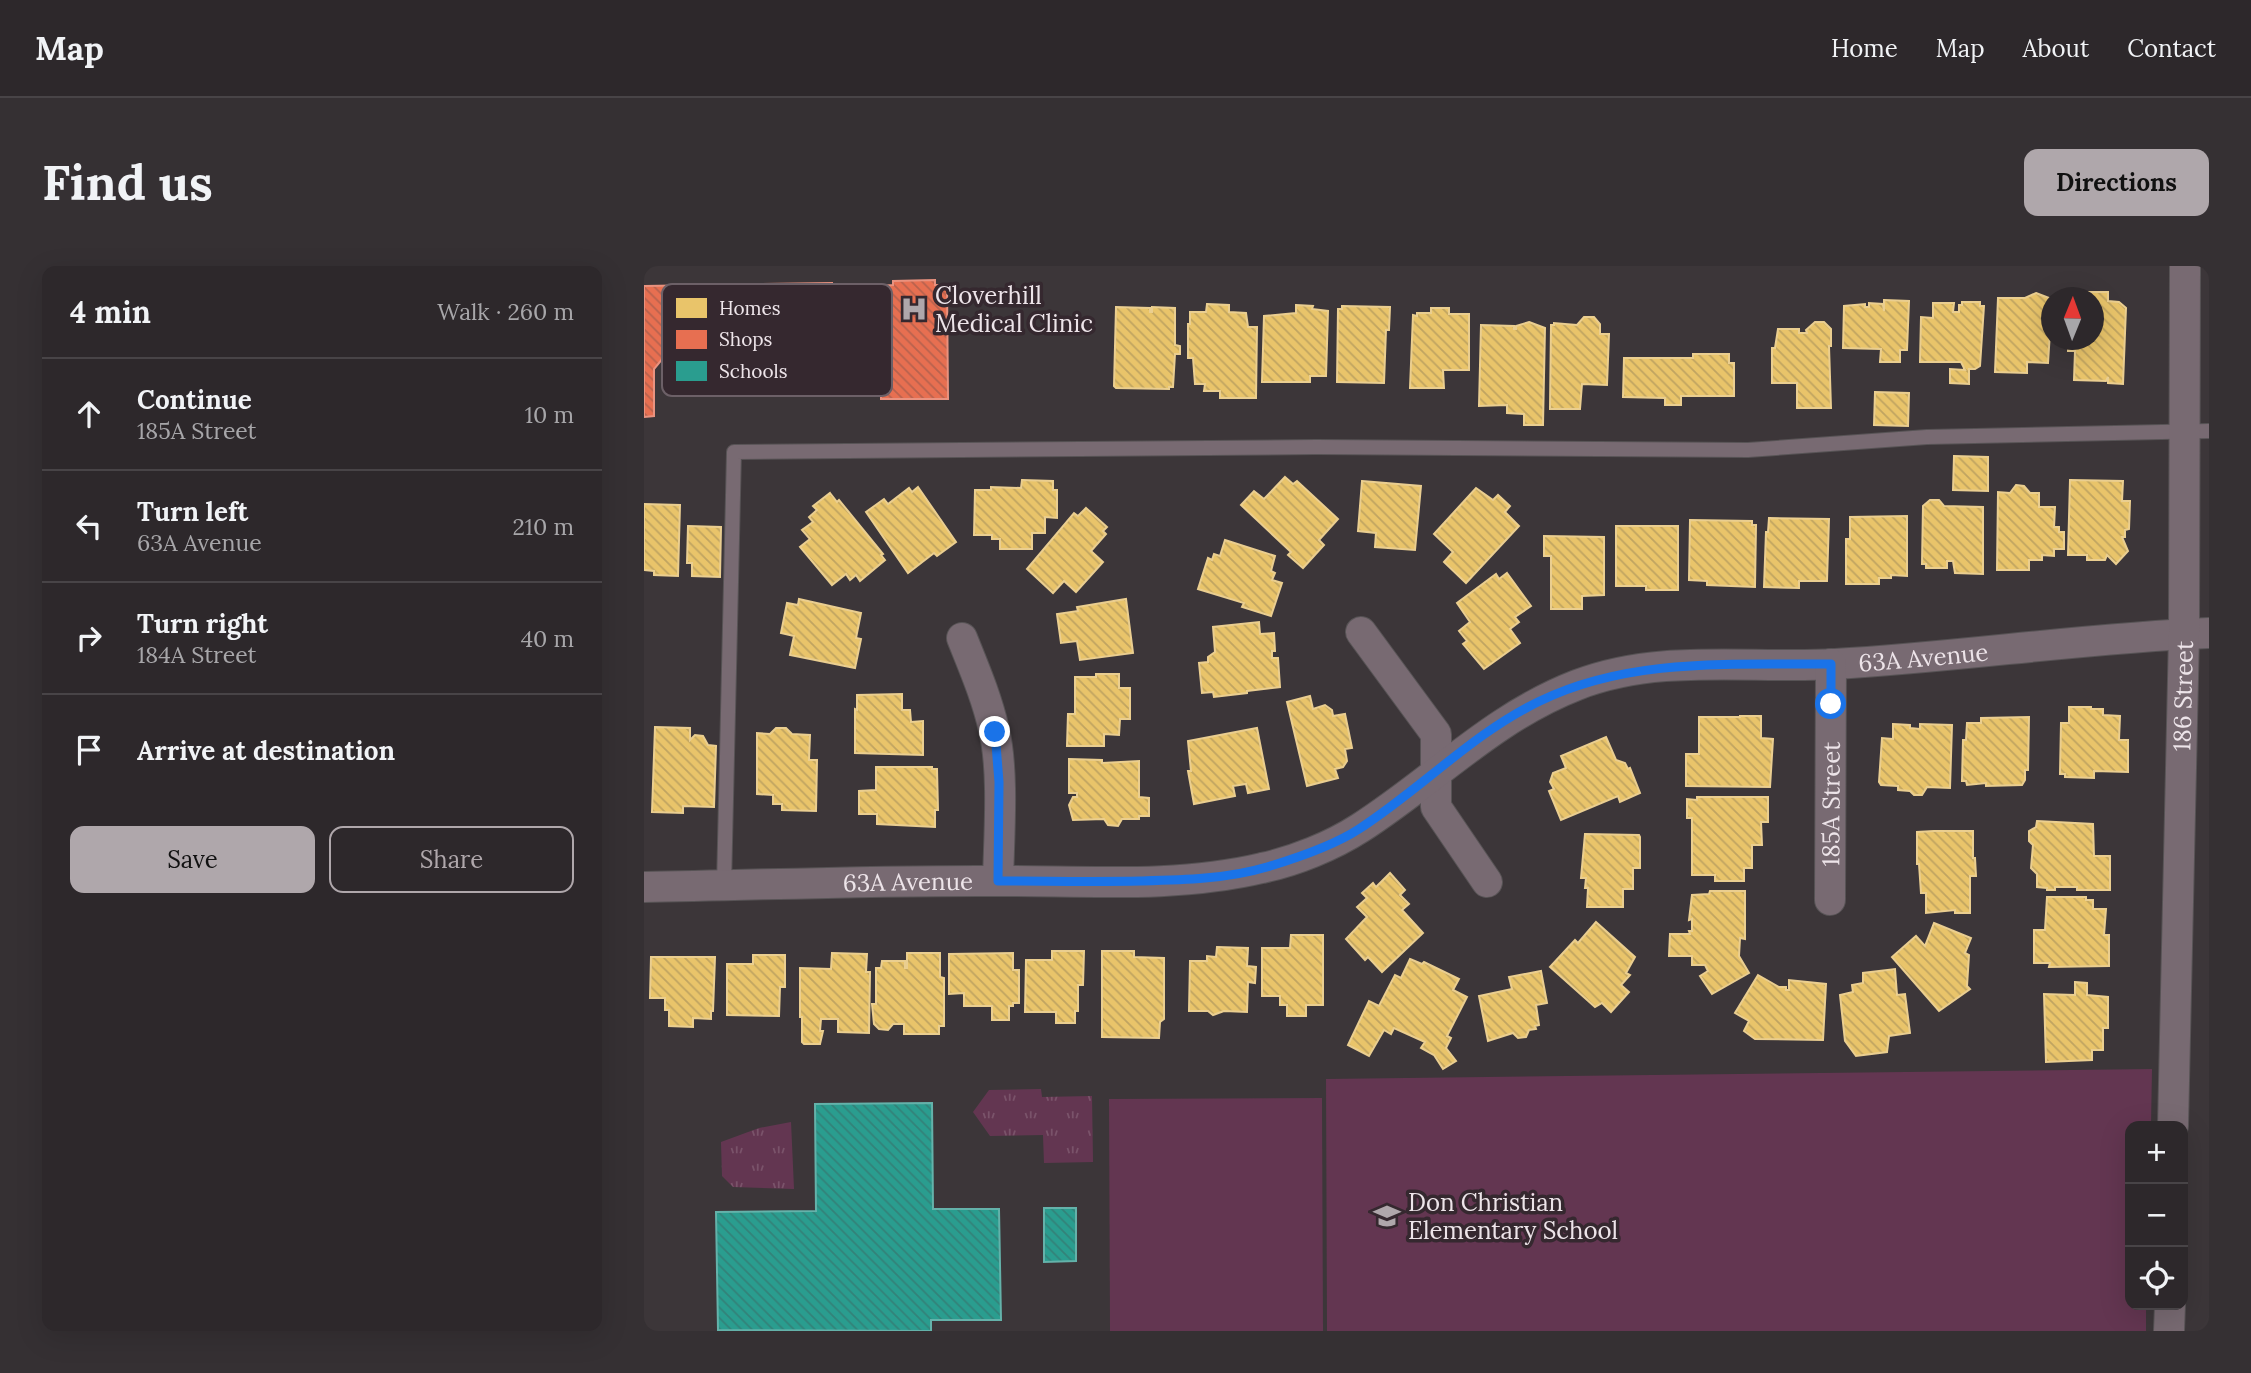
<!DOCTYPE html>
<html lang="en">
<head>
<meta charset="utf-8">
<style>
	:root { --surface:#2d282b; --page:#353033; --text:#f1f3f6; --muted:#a7a6a9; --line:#484447; --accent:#afa7ab }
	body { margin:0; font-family:Lora,serif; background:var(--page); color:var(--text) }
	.controls { position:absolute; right:21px; bottom:21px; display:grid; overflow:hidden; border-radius:14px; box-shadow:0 7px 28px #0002 }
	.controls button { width:63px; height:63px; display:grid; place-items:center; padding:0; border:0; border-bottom:2px solid var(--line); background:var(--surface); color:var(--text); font:35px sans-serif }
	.compass { position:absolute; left:1397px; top:21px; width:63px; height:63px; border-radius:50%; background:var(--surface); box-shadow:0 7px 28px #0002; rotate:1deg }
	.stop { position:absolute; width:21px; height:21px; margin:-16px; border:5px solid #1a73e8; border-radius:50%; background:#fff }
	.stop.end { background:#1a73e8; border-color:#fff; box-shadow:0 2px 7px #0008 }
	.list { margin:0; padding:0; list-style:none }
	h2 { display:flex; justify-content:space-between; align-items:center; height:91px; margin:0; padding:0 28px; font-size:30px }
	h2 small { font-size:23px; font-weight:400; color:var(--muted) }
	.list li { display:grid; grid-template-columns:46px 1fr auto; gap:21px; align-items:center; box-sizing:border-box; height:112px; padding:0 28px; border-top:2px solid var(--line) }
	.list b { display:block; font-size:26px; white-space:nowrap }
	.list p { margin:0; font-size:23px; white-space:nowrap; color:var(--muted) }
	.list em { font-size:23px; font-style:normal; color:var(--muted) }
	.actions { display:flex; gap:14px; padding:21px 28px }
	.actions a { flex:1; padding:16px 0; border:2px solid var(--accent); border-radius:14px; text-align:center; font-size:24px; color:var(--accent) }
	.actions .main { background:var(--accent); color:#111 }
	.icon { flex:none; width:38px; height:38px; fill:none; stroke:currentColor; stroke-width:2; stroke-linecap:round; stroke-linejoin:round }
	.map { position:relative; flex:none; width:1565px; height:1065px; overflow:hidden; border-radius:14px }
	header { display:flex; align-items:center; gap:42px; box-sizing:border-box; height:98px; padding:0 35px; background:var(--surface); border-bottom:2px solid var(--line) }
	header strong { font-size:33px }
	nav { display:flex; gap:38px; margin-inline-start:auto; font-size:24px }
	.intro { display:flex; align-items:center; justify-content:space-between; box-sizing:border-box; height:168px; padding:0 42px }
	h1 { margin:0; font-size:49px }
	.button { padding:18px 32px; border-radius:14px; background:var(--accent); color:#111; font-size:24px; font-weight:700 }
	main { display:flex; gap:42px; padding:0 42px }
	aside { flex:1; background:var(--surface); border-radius:14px; box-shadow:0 7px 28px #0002 }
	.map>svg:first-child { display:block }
</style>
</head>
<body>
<header>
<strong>Map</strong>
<nav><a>Home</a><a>Map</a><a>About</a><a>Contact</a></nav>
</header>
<div class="intro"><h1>Find us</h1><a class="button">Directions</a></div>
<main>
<aside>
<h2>4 min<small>Walk · 260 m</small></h2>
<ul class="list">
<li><svg class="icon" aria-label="ahead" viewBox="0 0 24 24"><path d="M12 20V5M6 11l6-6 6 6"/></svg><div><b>Continue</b><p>185A Street</p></div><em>10 m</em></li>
<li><svg class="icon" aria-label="left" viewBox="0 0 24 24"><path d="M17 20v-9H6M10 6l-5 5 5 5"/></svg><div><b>Turn left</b><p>63A Avenue</p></div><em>210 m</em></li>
<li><svg class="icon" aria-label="right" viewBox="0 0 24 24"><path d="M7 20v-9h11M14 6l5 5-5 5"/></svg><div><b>Turn right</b><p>184A Street</p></div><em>40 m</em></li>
<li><svg class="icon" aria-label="arrive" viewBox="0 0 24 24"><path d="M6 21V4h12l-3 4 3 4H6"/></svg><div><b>Arrive at destination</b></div></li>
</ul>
<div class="actions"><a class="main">Save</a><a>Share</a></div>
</aside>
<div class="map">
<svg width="1565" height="1065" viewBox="0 0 1565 1065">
	<defs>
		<pattern id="park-tufts" width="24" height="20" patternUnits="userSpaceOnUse" patternTransform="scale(1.75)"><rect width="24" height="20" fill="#633651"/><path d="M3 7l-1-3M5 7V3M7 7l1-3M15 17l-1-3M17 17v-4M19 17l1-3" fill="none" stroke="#7a536a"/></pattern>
		<pattern id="homes-back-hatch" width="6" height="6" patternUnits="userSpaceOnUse" patternTransform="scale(1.75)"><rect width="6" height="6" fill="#e9c46a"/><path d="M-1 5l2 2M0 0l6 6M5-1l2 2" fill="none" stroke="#c0a461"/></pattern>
		<pattern id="shops-back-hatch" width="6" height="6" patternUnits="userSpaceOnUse" patternTransform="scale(1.75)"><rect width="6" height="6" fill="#e76f51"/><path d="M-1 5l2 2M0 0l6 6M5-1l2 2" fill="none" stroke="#b7624e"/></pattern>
		<pattern id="schools-back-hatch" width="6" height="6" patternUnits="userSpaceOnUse" patternTransform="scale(1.75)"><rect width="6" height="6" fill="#2a9d8f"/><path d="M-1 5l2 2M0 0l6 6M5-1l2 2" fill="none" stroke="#338279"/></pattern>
	</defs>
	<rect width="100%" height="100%" fill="#3c3639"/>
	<g fill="#633651">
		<polygon points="1508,803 1507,860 1486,860 1486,1039 1502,1039 1502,1065 683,1065 682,813"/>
		<polygon points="678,832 679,1065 466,1065 465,833"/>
	</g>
	<g fill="url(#park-tufts)">
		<polygon points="397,823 398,831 448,830 449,896 400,897 399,869 346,870 329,846 345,824"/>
		<polygon points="147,856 150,923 89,921 78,910 77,876 115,862"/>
	</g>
	<g fill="url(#homes-back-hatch)" stroke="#eace90" stroke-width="2">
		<polygon points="1443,26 1464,26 1464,35 1475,36 1482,42 1479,118 1464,117 1464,111 1462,115 1430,114 1431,85 1424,85 1424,74 1450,74 1450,32 1443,32"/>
		<polygon points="1392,27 1405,32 1405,36 1408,35 1404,97 1383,96 1383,107 1351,106 1354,32 1381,32"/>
		<polygon points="1240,34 1265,35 1263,84 1256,84 1256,96 1236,96 1237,83 1199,82 1200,40 1221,38 1221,41 1225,41 1225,37 1239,38 1240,45"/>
		<polygon points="1318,36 1336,36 1336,40 1340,40 1336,100 1331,103 1325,103 1325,118 1306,117 1306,103 1321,104 1317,96 1276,96 1277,51 1289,52 1289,37 1310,37 1309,46 1315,46 1315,39 1318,39"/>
		<polygon points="563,38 585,39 585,46 602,47 604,61 613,61 612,132 576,132 576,125 560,125 561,118 551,118 549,92 544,92 544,58 546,58 546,46 562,46"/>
		<polygon points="652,39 669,40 668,43 684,45 682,110 666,110 666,116 618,116 620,50 652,47"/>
		<polygon points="698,40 746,41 745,64 742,64 740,117 693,116 694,43 698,43"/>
		<polygon points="472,41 506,42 506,46 508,46 508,41 531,42 531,79 536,80 536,88 531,88 529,121 525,121 525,123 472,122 470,120"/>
		<polygon points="787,42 805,42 805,48 825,48 825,104 799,104 800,122 766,122 769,49 773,50 773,47 787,47"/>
		<polygon points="940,51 950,51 956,58 956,68 965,68 963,119 938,118 936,143 906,143 907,59 910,59 910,57 933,59"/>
		<polygon points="885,56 901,62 899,159 880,159 880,148 863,147 863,139 835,140 837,59 870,60 870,63 872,63 872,60"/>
		<polygon points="1171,56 1180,56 1187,63 1187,80 1185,80 1187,142 1153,142 1153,117 1128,117 1128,82 1131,82 1134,63 1155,63 1155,67 1163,67 1162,64"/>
		<polygon points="1049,88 1085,88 1085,97 1090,97 1090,130 1037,130 1037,139 1021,139 1021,132 979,131 980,92 1049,92"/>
		<polygon points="1231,126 1265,127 1264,160 1230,159"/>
		<polygon points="1310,190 1344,191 1344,225 1309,224"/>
		<polygon points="641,211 649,218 653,215 694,253 675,274 680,279 659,302 644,289 647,286 597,239 610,225 620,233"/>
		<polygon points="378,214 409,215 409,224 413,224 413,252 401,251 401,267 388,267 388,283 356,283 356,273 348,273 348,269 330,269 331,224 347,224 347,221 377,222"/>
		<polygon points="1426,214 1479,215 1478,235 1486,235 1485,263 1481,264 1481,271 1478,271 1484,285 1472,298 1463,289 1461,294 1443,294 1443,289 1424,289"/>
		<polygon points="718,215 777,220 771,284 731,281 732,267 714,265"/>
		<polygon points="1372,219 1380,220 1386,227 1395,227 1395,241 1411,241 1410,261 1415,261 1415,266 1420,266 1420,283 1410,283 1410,290 1398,289 1398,294 1385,294 1385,304 1353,304 1354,226 1366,227"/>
		<polygon points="274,221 312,276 293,290 290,287 264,307 222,246 240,233 244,238 265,222 268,226"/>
		<polygon points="832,222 849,234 854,229 866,240 861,246 875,260 822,317 800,296 809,286 790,268"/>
		<polygon points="186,227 193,236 195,234 239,288 237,289 241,294 216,315 212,309 206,314 202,308 188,319 156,281 166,273 158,264 169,256 165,251 173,244 169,240"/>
		<polygon points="1286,234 1295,234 1300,240 1339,241 1339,308 1311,307 1309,295 1303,295 1303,302 1282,302 1282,298 1278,298 1279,240"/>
		<polygon points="0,238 36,239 34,310 10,309 10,305 0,304"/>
		<polygon points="442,242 463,261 459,265 462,268 447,285 459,296 432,326 420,315 409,327 383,303 430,247 434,250"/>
		<polygon points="1263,250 1263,310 1247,309 1247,312 1235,312 1235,318 1202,318 1202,273 1206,273 1206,251"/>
		<polygon points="1125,252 1185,253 1183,315 1155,315 1155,322 1120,321 1122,266 1124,266"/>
		<polygon points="1046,254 1108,255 1108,259 1112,259 1111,321 1063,319 1063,315 1045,314"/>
		<polygon points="44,260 77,261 76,311 48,310 48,297 43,297"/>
		<polygon points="972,260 1034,260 1034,324 1002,324 1002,320 972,320"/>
		<polygon points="900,270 960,271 960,329 938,330 938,343 907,343 907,290 900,290"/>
		<polygon points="581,274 631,290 627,305 631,307 628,314 638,317 627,350 598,341 600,337 554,323 564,292 568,294 570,288 576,290"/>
		<polygon points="863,307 887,340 871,351 875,356 866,363 876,377 840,403 819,378 823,375 815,365 826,356 813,337 852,308 855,313"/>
		<polygon points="155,333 217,347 212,372 217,373 211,402 146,389 150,370 137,367 143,337 154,339"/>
		<polygon points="482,333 489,387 436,394 433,375 417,377 413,348 434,345 433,341"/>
		<polygon points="615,356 616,368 630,367 631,385 628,385 628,392 634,392 636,421 603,425 603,427 570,431 569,426 558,427 555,397 564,396 564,391 571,386 569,361"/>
		<polygon points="452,408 475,408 475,422 486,422 486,453 476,453 475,469 460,468 460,480 423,480 424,448 431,448 431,411 452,411"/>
		<polygon points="258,428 258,444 266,444 267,456 279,455 279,489 211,487 211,443 213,444 213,429"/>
		<polygon points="666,430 669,443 681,439 688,444 689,450 701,448 708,482 701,483 703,495 699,501 691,503 694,512 663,520 643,436"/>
		<polygon points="1425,441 1447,441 1447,443 1459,443 1459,449 1476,450 1475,474 1484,474 1484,506 1450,505 1450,512 1421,511 1421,508 1416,508 1417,457 1425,457"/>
		<polygon points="1096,450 1117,450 1117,472 1129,473 1126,521 1042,520 1042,488 1055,488 1055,451 1096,451"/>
		<polygon points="1385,451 1384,504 1381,504 1381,514 1378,519 1342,520 1342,517 1323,519 1322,515 1318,515 1319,474 1322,474 1323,457 1337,457 1337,452"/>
		<polygon points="1249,458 1266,459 1266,462 1276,463 1276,458 1308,459 1306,522 1283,521 1278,529 1270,529 1266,525 1254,524 1254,520 1237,519 1235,516 1238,472 1249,473"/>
		<polygon points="11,461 46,462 46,474 51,469 59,470 64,479 72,480 70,541 39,540 39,547 8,546"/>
		<polygon points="132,462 142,462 148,468 166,469 165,494 173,494 172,545 138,544 138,538 129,538 129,529 113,528 113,467 126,468"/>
		<polygon points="613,462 625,523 604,527 602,518 589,520 591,530 550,538 544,505 547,505 544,475"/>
		<polygon points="962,471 972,494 981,497 984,503 986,502 996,527 976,536 974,530 917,554 905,525 910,523 906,516 909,507 922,502 917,490"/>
		<polygon points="425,493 458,494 458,497 495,495 495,531 505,532 505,550 495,550 495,553 478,553 474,560 464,559 460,553 429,554 425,539 429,531 433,531 433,527 425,527"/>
		<polygon points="232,501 288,501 288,503 293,503 294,544 291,544 291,561 233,558 233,548 215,548 215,525 232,524"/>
		<polygon points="1053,531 1124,531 1124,556 1117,556 1118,579 1108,579 1108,602 1100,602 1100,615 1071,615 1071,609 1048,609 1048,552 1043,552 1043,533 1053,534"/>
		<polygon points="1393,555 1449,558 1450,590 1466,590 1466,624 1433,624 1433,621 1411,621 1411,624 1403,624 1403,622 1393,621 1393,608 1387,602 1389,579 1385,575 1385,565 1392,561"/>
		<polygon points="1290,565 1329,565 1329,592 1331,592 1332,610 1326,610 1326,647 1311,647 1311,644 1282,647 1282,627 1277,627 1275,598 1273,598 1273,566"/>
		<polygon points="941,568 995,569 996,571 996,602 989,602 989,623 979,623 979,641 943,641 944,622 941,622 942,612 937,612"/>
		<polygon points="746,607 761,624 756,629 765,638 758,644 779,667 738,706 724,691 721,694 702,673 723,651 713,641 723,632 718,627 729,617 732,621"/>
		<polygon points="1066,625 1101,625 1101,673 1096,672 1095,690 1105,707 1068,728 1056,710 1064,705 1061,699 1048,699 1048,690 1025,690 1026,668 1046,668 1045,665 1048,665 1048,653 1045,654 1048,629 1065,628"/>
		<polygon points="1403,631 1442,631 1442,634 1449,634 1449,643 1462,643 1460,669 1465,669 1465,700 1405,701 1406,697 1390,697 1390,664 1401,664"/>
		<polygon points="952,656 991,691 982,707 986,709 977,719 985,726 967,746 958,737 951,741 906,701 931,674 934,677"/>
		<polygon points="1290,657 1327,672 1321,687 1325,689 1323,720 1326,723 1295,745 1248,691 1272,670 1281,680"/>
		<polygon points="647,669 679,669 679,739 662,739 662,750 643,750 643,739 636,739 636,730 618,730 618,682 646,682"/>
		<polygon points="573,681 604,682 603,700 612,701 611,717 604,716 603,746 580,745 569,749 564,745 545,745 546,695 563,695 563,690 572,691"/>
		<polygon points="408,685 440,685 439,719 434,719 434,745 431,745 431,757 412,757 412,746 381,746 382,694 408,694"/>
		<polygon points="458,685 490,685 490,691 520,692 520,753 516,756 515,772 458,771"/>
		<polygon points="188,687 223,688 222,706 226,706 225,767 194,766 194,753 177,753 176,765 179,765 176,778 160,778 158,776 158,751 156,751 156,702 187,703"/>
		<polygon points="263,687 296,687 296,711 300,712 300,760 295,760 295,768 260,768 260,758 249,758 244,764 235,763 230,758 228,738 232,738 232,702 237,702 238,695 261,695 261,702 263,702"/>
		<polygon points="369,687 369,704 375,704 375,737 369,737 369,740 365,740 365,754 348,754 348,740 320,740 320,727 305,728 305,688"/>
		<polygon points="109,689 141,689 141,721 136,721 135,750 83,749 83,698 109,698"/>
		<polygon points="7,691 71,691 69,745 67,745 67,753 49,752 49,761 25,760 25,744 21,744 21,732 6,732"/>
		<polygon points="766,693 778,698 780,696 815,713 809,724 823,731 803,770 807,772 802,782 812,795 799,803 790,789 777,782 781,776 750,762 747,768 740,764 725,790 704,779 725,735 735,740 751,709 757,712"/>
		<polygon points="1251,703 1253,729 1261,728 1266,767 1245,770 1243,786 1212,790 1201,775 1196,729 1209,726 1208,719 1219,717 1219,707"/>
		<polygon points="897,705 903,737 892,739 895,759 891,760 892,763 885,764 882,771 874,772 869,767 844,775 835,730 868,723 865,711"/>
		<polygon points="1114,709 1135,721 1142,721 1142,724 1145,724 1145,714 1182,718 1179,774 1111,773 1100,765 1105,755 1091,747"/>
		<polygon points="1431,716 1443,717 1443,729 1464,731 1464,762 1459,762 1459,784 1448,784 1448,794 1402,796 1400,728 1431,729"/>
	</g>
	<g fill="url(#shops-back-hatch)" stroke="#e9927f" stroke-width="2">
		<polygon points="291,14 291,19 303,19 304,133 237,133 236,20 249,19 249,15"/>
		<polygon points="188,17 189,90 19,92 10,103 10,150 0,151 0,20"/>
	</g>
	<g fill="url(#schools-back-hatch)" stroke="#64b2aa" stroke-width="2">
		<polygon points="288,837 289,943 355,943 357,1054 287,1054 287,1065 74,1064 72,946 172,945 171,838"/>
		<polygon points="400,942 432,942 432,995 400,996"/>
	</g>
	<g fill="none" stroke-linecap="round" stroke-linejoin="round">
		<defs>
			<polyline id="lane" points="80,620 90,186 672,181 1104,184 1283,171 1565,165"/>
			<g id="street">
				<polyline points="717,366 792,468 792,541 843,616"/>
				<path d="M318 372C330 402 343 432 350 464 360 506 355 570 354 615"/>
				<path id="s1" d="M0 621C119 619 239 614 359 615 445 615 534 622 618 602 651 595 688 580 716 562 791 514 848 452 933 419 1015 387 1106 403 1191 398 1316 391 1440 372 1565 367"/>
				<path id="s2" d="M1186 634 1187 398"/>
				<path id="s3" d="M1529 860 1540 368 1541 0"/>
				<polyline points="1525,1065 1526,1039"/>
			</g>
		</defs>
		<use href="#lane" stroke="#575355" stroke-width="16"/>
		<use href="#street" stroke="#575355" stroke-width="32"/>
		<use href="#lane" stroke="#786a72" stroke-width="14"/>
		<use href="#street" stroke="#786a72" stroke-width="30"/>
	</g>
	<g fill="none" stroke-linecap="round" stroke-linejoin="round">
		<path stroke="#1a73e8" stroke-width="9" d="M351 466 355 516 354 615C402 615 449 616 497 615 538 614 583 613 623 601 653 592 689 580 715 563 777 523 829 467 896 435 987 391 1088 399 1187 398V438"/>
	</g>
	<defs>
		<symbol id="hospital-bare" viewBox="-9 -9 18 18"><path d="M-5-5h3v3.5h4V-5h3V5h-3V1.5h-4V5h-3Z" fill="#afa7ab" stroke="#35282f" stroke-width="2.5" paint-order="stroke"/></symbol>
		<symbol id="school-bare" viewBox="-9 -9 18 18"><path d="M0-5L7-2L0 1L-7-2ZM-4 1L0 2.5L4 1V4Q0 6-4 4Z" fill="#afa7ab" stroke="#35282f" stroke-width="2.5" paint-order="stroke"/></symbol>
	</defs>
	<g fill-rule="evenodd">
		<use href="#hospital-bare" x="251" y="24" width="38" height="38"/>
		<use href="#school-bare" x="724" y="931" width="38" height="38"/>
	</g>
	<g text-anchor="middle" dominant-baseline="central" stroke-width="7" stroke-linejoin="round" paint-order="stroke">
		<g font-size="24" fill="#ede4e9" stroke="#35282f" text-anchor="start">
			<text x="291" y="29">Cloverhill<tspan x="291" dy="28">Medical Clinic</tspan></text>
			<text x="764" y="936">Don Christian<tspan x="764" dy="28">Elementary School</tspan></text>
		</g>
		<g font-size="24" fill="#ede4e9" stroke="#35282f">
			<text stroke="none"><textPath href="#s1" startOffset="1335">63A Avenue</textPath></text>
			<text stroke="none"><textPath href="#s3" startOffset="430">186 Street</textPath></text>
			<text stroke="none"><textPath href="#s2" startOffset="96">185A Street</textPath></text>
			<text stroke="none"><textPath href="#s1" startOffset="264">63A Avenue</textPath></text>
		</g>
	</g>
	<rect x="18" y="18" width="230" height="112" rx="10" fill="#35282f" stroke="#6c6067" stroke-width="2"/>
	<rect x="32" y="32" width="31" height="20" fill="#e9c46a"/>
	<rect x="32" y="64" width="31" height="19" fill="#e76f51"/>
	<rect x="32" y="95" width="31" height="20" fill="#2a9d8f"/>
	<g font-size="19" fill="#ede4e9">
		<text x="75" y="49">Homes</text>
		<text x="75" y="80">Shops</text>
		<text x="75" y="112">Schools</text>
	</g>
</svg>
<div class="controls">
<button>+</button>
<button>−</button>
<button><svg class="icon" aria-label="locate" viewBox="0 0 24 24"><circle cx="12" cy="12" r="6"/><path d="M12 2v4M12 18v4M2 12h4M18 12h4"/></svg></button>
</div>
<svg class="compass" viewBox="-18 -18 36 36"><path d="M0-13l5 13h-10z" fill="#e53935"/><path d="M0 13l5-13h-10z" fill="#a7a6a9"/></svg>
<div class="stop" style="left:1187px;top:438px"></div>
<div class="stop end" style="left:351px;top:466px"></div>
</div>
</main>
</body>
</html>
